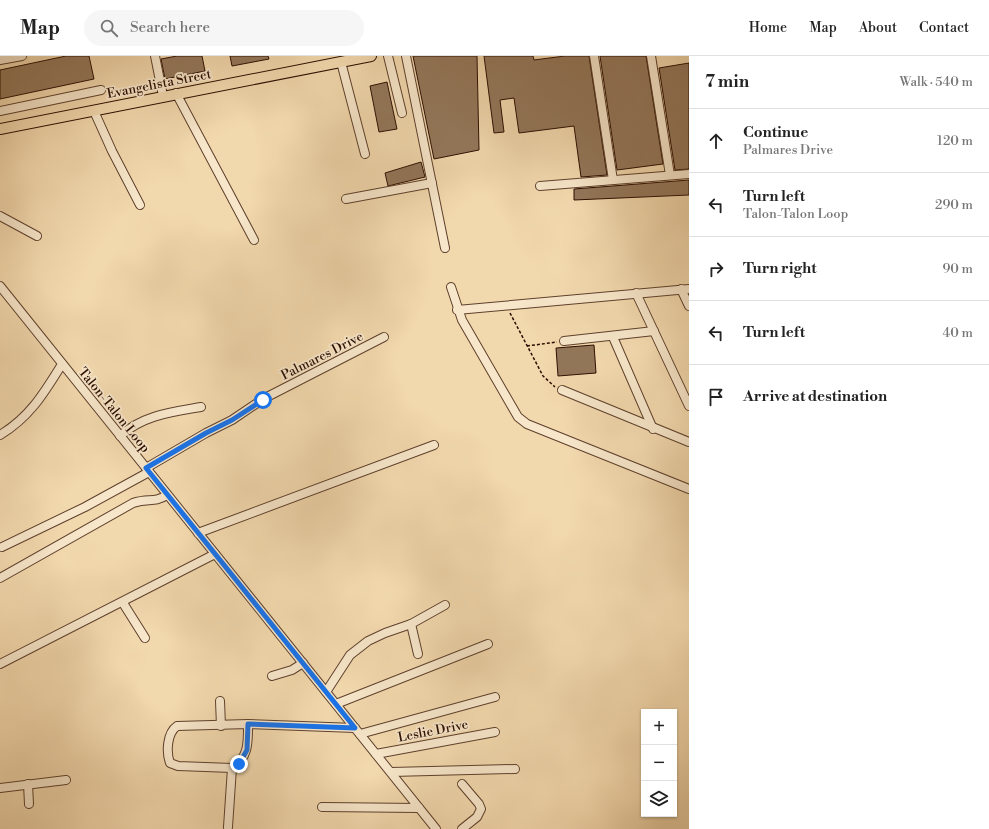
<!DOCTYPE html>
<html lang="en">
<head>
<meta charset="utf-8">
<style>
	:root { --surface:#fff; --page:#f6f6f6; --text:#222; --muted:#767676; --line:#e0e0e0 }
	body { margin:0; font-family:"Libre Bodoni",serif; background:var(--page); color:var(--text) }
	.controls { position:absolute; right:12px; bottom:12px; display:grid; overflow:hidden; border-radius:0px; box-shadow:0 1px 3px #0004 }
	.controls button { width:36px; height:36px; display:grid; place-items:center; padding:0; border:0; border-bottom:1px solid var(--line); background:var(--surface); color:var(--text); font:20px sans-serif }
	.stop { position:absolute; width:12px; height:12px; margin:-9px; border:3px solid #1a73e8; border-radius:50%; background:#fff }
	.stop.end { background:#1a73e8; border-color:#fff; box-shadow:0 1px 4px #0008 }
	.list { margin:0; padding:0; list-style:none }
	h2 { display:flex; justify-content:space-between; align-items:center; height:52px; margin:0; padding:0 16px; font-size:17px }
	h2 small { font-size:13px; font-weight:400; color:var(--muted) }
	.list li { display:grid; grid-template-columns:26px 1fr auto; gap:12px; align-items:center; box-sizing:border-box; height:64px; padding:0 16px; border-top:1px solid var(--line) }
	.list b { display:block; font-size:15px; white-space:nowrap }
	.list p { margin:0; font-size:13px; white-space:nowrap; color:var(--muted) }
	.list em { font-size:13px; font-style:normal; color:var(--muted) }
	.icon { flex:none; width:22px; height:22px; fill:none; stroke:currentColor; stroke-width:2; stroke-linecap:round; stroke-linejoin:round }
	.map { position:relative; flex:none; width:689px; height:773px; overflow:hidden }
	header { display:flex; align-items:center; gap:24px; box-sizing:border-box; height:56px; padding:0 20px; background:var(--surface); border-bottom:1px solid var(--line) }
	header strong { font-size:19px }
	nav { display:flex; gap:22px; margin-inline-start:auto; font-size:14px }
	.search { width:280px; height:36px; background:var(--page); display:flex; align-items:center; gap:10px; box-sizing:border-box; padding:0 14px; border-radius:22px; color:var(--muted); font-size:15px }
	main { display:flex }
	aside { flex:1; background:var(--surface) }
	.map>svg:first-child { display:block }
</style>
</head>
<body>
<header>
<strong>Map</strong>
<div class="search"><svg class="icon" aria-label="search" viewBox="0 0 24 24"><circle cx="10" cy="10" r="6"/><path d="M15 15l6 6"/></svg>Search here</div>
<nav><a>Home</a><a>Map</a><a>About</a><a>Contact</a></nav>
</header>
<main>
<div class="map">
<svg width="689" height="773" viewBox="0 0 689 773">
	<rect width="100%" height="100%" fill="#f2d8ad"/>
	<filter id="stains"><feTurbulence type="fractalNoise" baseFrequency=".005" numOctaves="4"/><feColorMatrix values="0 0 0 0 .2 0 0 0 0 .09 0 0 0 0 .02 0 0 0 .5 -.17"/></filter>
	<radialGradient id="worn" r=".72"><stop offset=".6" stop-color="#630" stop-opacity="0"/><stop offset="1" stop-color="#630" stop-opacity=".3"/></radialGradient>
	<g fill="#93775a" stroke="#2c0e01">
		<polygon points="66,0 89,0 94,23 0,43 0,14"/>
		<polygon points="177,0 202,0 205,15 165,23 161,3"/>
		<polygon points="230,0 268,0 269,3 232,10"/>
		<polygon points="413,0 477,0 479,94 434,103"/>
		<polygon points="484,0 533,0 534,4 565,0 589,0 607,119 581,121 574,70 519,77 514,42 500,44 504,76 494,77"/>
		<polygon points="600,0 646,0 663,108 617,114"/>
		<polygon points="689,7 689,113 675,114 659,12"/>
		<polygon points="387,26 397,73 379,76 370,30"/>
		<polygon points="421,106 425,121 388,130 385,117"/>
		<polygon points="689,124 689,139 574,144 574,133"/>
		<polygon points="594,289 596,317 558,320 556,292"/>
	</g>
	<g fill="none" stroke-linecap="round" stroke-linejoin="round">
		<defs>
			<g id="minor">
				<polyline points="155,0 163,40"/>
				<polyline points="388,0 402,57"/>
				<polyline points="406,0 445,192"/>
				<polyline points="594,0 613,124"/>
				<polyline points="651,0 670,119"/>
				<polyline points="0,4 22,0"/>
				<polyline points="341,6 365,98"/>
				<polyline points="176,37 254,184"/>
				<polyline points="0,55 101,34"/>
				<polyline points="94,55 112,95 140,149"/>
				<polyline points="540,130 689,118"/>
				<polyline points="346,143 432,127"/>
				<polyline points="0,160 37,180"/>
				<polyline points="0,230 436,773"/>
				<polyline points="451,231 462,264 518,361 527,368 689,433"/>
				<polyline points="681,233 689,250"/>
				<polyline points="636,237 689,350"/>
				<polyline points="457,254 689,233"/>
				<polyline points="613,281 653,373"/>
				<polyline points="564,285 654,275"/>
				<polyline points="562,334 689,386"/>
				<path d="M0 379C30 361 44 337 62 308"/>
				<path d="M120 380C143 359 172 356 201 351"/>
				<polyline points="146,412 206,377 232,364 263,343 384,281"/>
				<polyline points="198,477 434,389"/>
				<polyline points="2,491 85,451 149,416"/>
				<path d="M0 522 133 447C149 441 153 448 167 439"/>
				<polyline points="123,547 145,582"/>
				<polyline points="411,568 418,598"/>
				<polyline points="0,608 215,498"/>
				<polyline points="272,620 292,614 303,607"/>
				<polyline points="326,636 350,599 368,585 385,577 411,568 445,549"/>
				<polyline points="220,645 221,670"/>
				<polyline points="336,648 488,588"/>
				<path d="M248 668 177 670C167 677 166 696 170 707L178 710 232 712C249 702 248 686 248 668L355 672"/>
				<polyline points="360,678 495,641"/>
				<polyline points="376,698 495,676"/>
				<polyline points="391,716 515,713"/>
				<polyline points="28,728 29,748"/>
				<polyline points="0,732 66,724"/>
				<polyline points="322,751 419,752"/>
				<polyline points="228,771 232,712"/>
				<polyline points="462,773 477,761 481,753 479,748 462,728"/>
			</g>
			<polyline id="major" points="0,73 371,0"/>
		</defs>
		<use href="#minor" stroke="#5e402c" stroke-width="10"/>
		<use href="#major" stroke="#2c0e01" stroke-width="12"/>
		<g stroke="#2c0e01" stroke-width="1.5" stroke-dasharray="3 2" stroke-linecap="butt">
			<polyline points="510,257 543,320 555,331"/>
			<polyline points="527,290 557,286"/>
		</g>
		<use href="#minor" stroke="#f7e6ca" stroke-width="8"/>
		<use href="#major" stroke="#f2d8ad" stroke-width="10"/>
	</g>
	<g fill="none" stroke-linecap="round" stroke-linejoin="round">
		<polyline stroke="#1a73e8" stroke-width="5" points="239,708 247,694 248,668 355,672 146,412 206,377 232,364 263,344"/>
	</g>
	<g text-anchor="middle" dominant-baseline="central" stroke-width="3.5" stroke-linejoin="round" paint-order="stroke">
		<g font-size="13" fill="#2c0e01" stroke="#f7e6ca">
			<text transform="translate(159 28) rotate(-11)">Evangelista Street</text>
			<text transform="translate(322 300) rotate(-27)">Palmares Drive</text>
			<text transform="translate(114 354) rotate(51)">Talon-Talon Loop</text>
			<text transform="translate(433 675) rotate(-11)">Leslie Drive</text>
		</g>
	</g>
	<rect width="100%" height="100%" filter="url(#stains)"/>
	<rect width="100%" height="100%" fill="url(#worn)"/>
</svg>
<div class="controls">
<button>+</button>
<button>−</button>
<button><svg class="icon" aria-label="layers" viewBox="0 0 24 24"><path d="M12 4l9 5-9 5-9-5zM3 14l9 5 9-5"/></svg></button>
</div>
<div class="stop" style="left:263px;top:344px"></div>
<div class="stop end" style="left:239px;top:708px"></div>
</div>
<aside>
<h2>7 min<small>Walk · 540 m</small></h2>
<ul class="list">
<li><svg class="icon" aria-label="ahead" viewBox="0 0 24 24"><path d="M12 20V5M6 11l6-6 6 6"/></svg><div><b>Continue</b><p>Palmares Drive</p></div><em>120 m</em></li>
<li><svg class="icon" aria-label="left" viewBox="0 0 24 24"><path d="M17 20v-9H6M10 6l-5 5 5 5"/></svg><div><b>Turn left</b><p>Talon-Talon Loop</p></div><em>290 m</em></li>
<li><svg class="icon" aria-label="right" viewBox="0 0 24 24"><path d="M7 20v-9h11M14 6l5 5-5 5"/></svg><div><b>Turn right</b></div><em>90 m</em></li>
<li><svg class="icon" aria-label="left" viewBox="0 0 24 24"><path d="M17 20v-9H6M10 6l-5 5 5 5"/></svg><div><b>Turn left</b></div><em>40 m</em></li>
<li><svg class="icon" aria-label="arrive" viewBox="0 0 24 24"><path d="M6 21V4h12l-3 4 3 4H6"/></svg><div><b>Arrive at destination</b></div></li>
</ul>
</aside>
</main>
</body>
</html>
